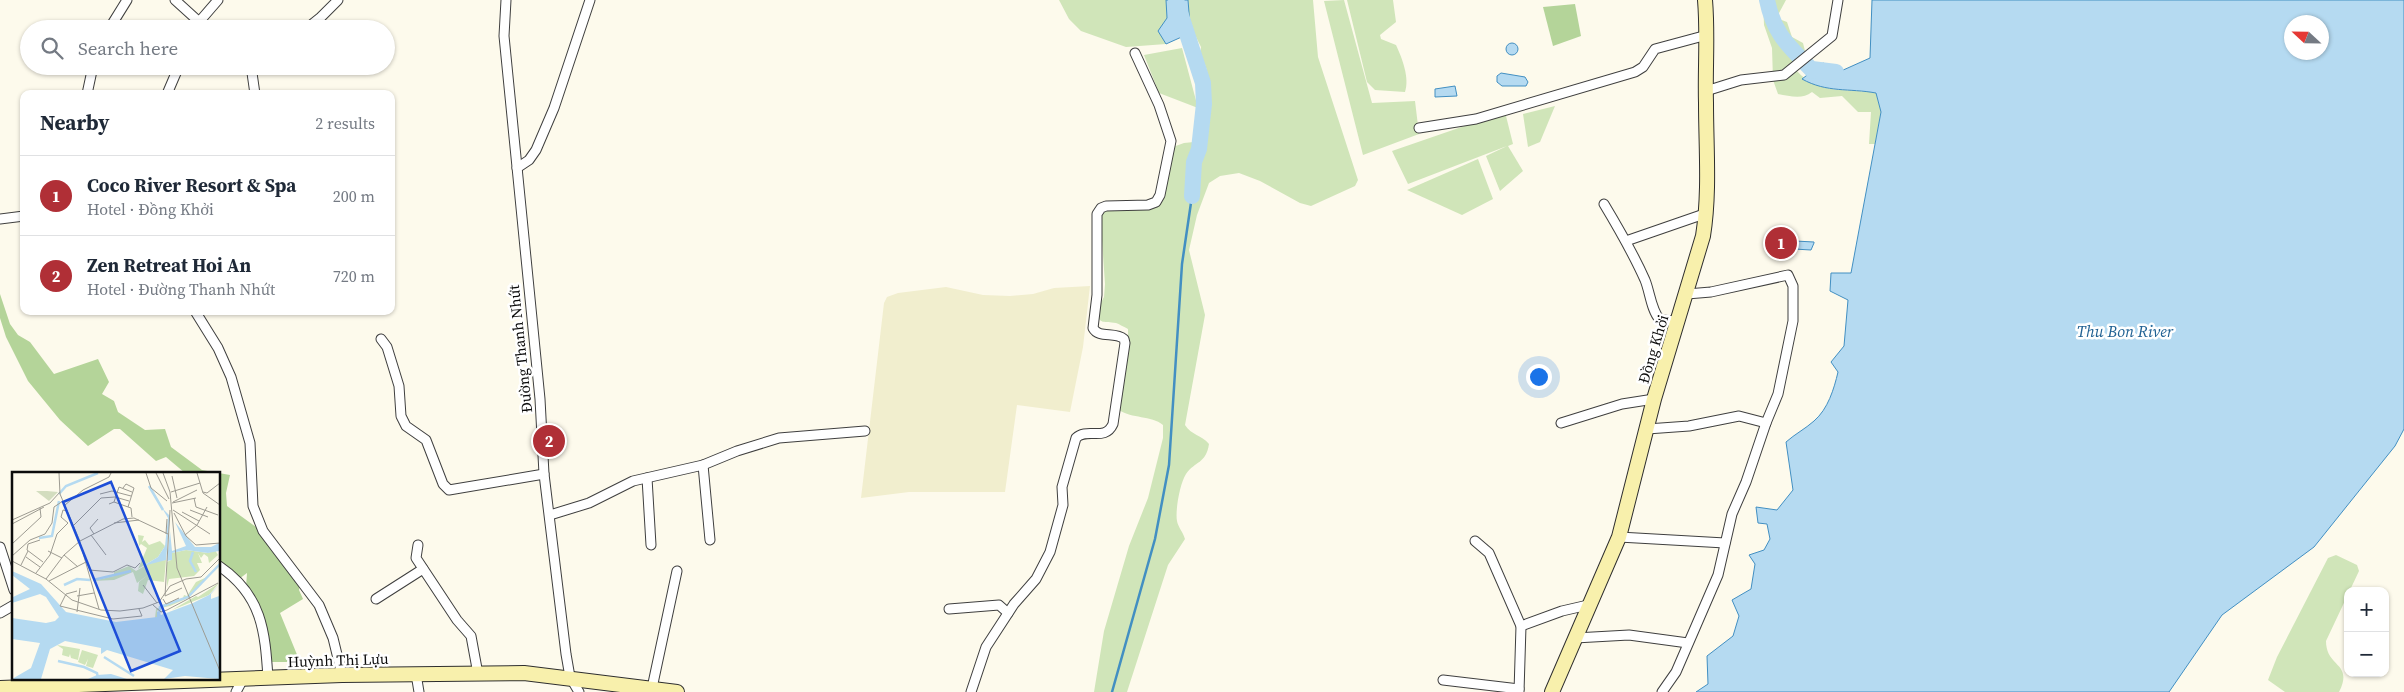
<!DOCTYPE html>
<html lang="en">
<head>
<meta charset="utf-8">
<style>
	:root { --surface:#fff; --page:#f6f6f7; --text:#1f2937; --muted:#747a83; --line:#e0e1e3; --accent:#b02f36 }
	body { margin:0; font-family:"Source Serif 4",serif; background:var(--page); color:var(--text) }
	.controls { position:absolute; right:15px; bottom:15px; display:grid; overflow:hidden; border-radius:10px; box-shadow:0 1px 4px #0004 }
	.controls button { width:45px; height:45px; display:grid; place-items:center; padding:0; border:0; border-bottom:1px solid var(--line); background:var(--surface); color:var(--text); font:25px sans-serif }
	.compass { position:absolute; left:2284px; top:15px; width:45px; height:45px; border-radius:50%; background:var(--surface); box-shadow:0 1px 4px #0004; rotate:292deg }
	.you { position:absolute; left:1538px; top:376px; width:18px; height:18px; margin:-12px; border:4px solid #fff; border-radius:50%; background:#1a73e8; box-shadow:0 0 0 8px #1a73e833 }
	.badge { display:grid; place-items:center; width:32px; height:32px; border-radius:50%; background:var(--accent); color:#fff; font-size:16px; font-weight:700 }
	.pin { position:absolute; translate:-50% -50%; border:2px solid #fff; box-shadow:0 1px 5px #0006 }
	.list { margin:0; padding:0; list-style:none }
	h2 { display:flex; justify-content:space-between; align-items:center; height:65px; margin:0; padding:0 20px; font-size:21px }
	h2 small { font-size:16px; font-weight:400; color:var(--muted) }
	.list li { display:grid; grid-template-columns:32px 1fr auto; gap:15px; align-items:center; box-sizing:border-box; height:80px; padding:0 20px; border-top:1px solid var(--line) }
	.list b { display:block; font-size:19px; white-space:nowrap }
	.list p { margin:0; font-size:16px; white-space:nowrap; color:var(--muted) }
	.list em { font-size:16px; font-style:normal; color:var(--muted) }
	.icon { flex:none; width:28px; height:28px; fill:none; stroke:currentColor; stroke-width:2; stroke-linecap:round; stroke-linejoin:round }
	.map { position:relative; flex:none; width:2404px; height:692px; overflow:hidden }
	.search { position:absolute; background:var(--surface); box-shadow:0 1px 4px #0004; left:20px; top:20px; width:375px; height:55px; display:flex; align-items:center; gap:12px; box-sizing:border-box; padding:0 18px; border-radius:28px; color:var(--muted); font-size:19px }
	.panel { position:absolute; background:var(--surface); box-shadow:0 1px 4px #0004; left:20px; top:90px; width:375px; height:225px; border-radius:10px }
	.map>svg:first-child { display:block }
</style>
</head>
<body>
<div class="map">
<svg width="2404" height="692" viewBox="0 0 2404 692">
	<rect width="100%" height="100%" fill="#fdfaec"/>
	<polygon fill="#f1eece" points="1090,286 1083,347 1070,412 1017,405 1005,492 909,492 861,498 884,303 887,297 898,293 946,287 983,295 1010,296 1033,294 1054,288"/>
	<g fill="#d0e5b9">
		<polygon points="1059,0 1166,0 1167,18 1159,31 1166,44 1126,47 1081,31 1069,19"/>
		<path d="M1188 0H1313L1318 57 1358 180 1355 186 1311 206 1300 203 1260 181 1239 173 1220 176 1209 183 1197 215 1189 250 1205 315 1185 425C1191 435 1202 435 1209 444 1206 464 1195 461 1186 474 1180 483 1175 511 1177 521 1178 527 1183 532 1185 539L1168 565 1127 692H1094L1104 631 1129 546 1148 498 1163 438V425C1151 415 1132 419 1119 410L1128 338V329C1124 327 1119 324 1116 323 1104 321 1100 325 1096 312L1104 297 1105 284 1100 211 1105 204 1113 201 1155 202 1170 148 1184 143 1204 141C1208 113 1216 80 1200 55L1201 47 1190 25Z"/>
		<polygon points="1344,0 1372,103 1415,101 1419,134 1363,155 1324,1"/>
		<path d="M1347 0H1393L1396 22 1380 35 1381 39 1396 45C1402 58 1410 78 1405 92L1375 90 1367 82Z"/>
		<path d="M1763 0H1786L1779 13V19L1787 22 1792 37 1803 43 1805 51 1792 65C1816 97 1842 87 1876 93L1881 112 1875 144H1869L1871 112H1858L1842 96 1820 98 1812 92C1802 100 1790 96 1778 94L1773 80 1772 48 1764 25Z"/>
		<polygon points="1182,48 1198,108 1159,93 1144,55"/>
		<polygon points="1555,106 1540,142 1528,147 1523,114"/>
		<polygon points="1505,112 1513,144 1508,146 1523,171 1500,191 1486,156 1507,146 1408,184 1392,151"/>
		<polygon points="1478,159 1493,199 1462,215 1407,190"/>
		<path d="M2336 555 2357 565 2359 571 2326 641C2326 668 2354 662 2339 692H2285L2268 680 2277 657 2328 558Z"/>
	</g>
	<g fill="#b4d499">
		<polygon points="1575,4 1581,36 1553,46 1543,7"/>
		<polygon points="0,294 10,324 18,335 30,342 54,374 98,359 109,382 102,394 114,401 118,412 145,430 165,429 171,447 202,470 230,475 226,493 227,506 256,527 286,568 300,584 299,590 303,599 280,613 300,662 266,662 257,608 246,587 247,573 239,579 219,570 219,473 185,473 166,457 156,461 120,429 114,429 88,446 60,420 28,381 6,337 0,318"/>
	</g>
	<g fill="#b5daf1" stroke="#428fc2" fill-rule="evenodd">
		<polygon points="1166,0 1188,0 1190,25 1186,35 1166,44 1158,31 1167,18"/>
		<path d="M1872 0H2404V429L2395 446 2314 547 2222 615 2169 692H1696L1708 684 1707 656 1733 636 1739 616 1732 600 1751 589 1755 564 1749 555 1764 550 1770 539 1767 524 1758 523 1756 507 1777 510 1793 490 1786 442C1795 434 1805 429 1814 421 1828 409 1834 389 1838 372L1831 362 1844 346 1848 300 1830 291 1831 273H1851L1881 112 1876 93C1849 88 1827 93 1802 79L1823 63 1841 71 1870 58ZM2322 22V52H2292V22Z"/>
		<circle cx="1512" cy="49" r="6"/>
		<polygon points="1501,73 1525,77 1528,82 1526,86 1502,86 1497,82 1497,76"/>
		<polygon points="1455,86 1457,96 1435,97 1435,89"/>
		<polygon points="1795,241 1814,242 1814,243 1811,250 1794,249 1791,245"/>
	</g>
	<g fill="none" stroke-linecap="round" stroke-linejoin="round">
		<polyline stroke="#428fc2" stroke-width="2.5" points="1112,692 1155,539 1169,465 1182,264 1192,196"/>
		<g stroke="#b5daf1" stroke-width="16">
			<polyline points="1176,0 1203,83 1204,104 1199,149 1194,162 1192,196"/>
			<path d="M1767 0C1774 35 1789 46 1813 71L1812 69 1836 72"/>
		</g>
		<defs>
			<g id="street">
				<polyline points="175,0 207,29"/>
				<polyline points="506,0 504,36 540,399 544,474 566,654 570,677 579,692"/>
				<polyline points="109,29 127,0"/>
				<polyline points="196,29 199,22 218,0"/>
				<polyline points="306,29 321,17 338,0"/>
				<polyline points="251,66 255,94"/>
				<polyline points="1706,91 1741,80 1784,75 1832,36 1838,0"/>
				<polyline points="87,94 93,66"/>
				<polyline points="167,94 179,66"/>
				<polyline points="1419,128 1476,119 1635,72 1643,67 1655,49 1707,35"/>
				<polyline points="517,168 529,160 536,150 554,108 590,0"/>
				<path d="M1604 204C1619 229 1633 253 1645 280 1650 292 1651 310 1660 320L1679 321"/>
				<polyline points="0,219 24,216"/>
				<polyline points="1626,241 1707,213"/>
				<polyline points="195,311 218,348 231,377 250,443 253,506 263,531 319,605 333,638 342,675"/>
				<polyline points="381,339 387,347 399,386 401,416 406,426 426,440 443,484 449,490 544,474"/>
				<polyline points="1561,423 1622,404 1654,399"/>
				<polyline points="1647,429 1689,426 1739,416 1766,423"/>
				<polyline points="703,465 710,540"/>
				<polyline points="647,478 651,545"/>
				<polyline points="550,515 589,503 633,481 703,465 737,451 779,438 865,431"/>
				<polyline points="1619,537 1725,543"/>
				<polyline points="1475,541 1489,553 1521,626 1519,692"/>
				<polyline points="418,545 416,558 457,620 471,636 478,674"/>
				<polyline points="0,547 14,590"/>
				<path d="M219 566C262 595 265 631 268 678"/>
				<polyline points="376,599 423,569"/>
				<polyline points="949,609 999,605 1008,613"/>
				<polyline points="0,613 14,605"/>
				<polyline points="1521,626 1562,611 1588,605"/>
				<polyline points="1575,638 1629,635 1688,643"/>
				<polyline points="416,674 419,692"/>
				<polyline points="1443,680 1519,689"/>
				<polyline points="652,688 677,571"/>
				<polyline points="236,692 243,679"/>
				<path d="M971 692 986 647 1014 604 1036 579 1050 552 1063 505 1062 487 1076 438C1087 427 1105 442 1113 424L1125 343 1124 339C1115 331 1099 339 1093 328L1097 295V214L1101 208 1106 206 1148 205 1156 202 1160 195 1171 141 1159 105 1135 53"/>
				<polyline points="1662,692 1676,672 1718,575 1732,514 1746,482 1766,423 1778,394 1793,321 1793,286 1788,275 1711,292 1687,294"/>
			</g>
			<g id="secondary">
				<polyline points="0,688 342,675 524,673 677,692"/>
				<path d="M1552 692 1619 537 1654 399 1703 236C1710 192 1706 147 1706 103 1705 68 1708 35 1705 0"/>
			</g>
		</defs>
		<use href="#street" stroke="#3f3f3f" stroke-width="11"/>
		<use href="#secondary" stroke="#2e2e2e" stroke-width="16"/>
		<use href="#street" stroke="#fff" stroke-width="9"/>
		<use href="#secondary" stroke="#f8f0ac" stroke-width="14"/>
	</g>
	<g text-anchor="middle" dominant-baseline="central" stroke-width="5" stroke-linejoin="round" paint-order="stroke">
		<g font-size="15" fill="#0c0c0c" stroke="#fff">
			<text transform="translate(520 349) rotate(-96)">Đường Thanh Nhứt</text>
			<text transform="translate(1653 349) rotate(-73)">Đồng Khởi</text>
			<text transform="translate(338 660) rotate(-2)">Huỳnh Thị Lựu</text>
		</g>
		<g font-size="16" font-style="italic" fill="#206193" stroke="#fff">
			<text x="2125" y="331">Thu Bon River</text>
		</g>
	</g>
	<g transform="translate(12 472)">
		<rect width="208" height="208" fill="#fdfaec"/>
		<path d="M126 63 132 64 130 70 133 68 137 73 148 69 153 74 146 85 126 97 135 76 129 72 127 74ZM174 78 196 81 203 78 206 83 197 91 196 85 192 82 189 86 186 81 190 91H185L188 98 182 104 157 107 155 115V90L159 88 160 81ZM154 88 152 110 136 108 131 122 126 119 127 110 137 102 125 111 121 100 102 108 81 109 102 104V100L117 94 124 99 139 90ZM195 105 176 126 158 134 149 136 145 139 146 145 143 146 144 137 171 126 172 123 175 124 184 110ZM207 111 197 123 160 138 184 124 186 125ZM45 173 68 177 66 188 59 186 58 182 57 185 50 183 51 177ZM70 178 86 183 81 196 74 194 76 187 73 193 66 190Z" fill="#d0e5b9"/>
		<path d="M24 19H35L46 20 37 29Z" fill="#d3ddbf"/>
		<path d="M150 36 158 44 154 88 131 94 146 85 153 74 156 46ZM163 50 183 75H199L207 71V79L196 81 174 78 160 81V88L155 89 158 59 160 79 174 74ZM0 99 29 112 54 140 104 150 145 145V139L149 143 181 131 197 123 207 113 199 122V127L207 124V207L173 204 152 207 161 198 95 178 89 182V176L53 169 38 177 29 207H0L19 196 28 171 0 167V146L34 151 43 149 47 145 34 125 28 122 0 131 1 125 18 117 0 103ZM99 202 115 207H76L85 203Z" fill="#b5daf1"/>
		<path fill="none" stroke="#b5daf1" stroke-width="2.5" d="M137 14 151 38M47 22 54 14 86 1M27 66 40 64 47 29M181 80 178 89 184 100M81 108 119 99M52 113 65 107 78 108M147 143 148 135 176 125 208 92M92 185 122 204M46 189 72 195 85 201 86 206"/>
		<path fill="none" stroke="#9d9b92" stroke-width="1" d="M47 1 48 22 67 67 87 137M134 1 139 16 155 29M144 1 157 27M151 1 158 20 165 96 208 199M185 1 191 21 208 33M160 4 165 26M111 16 114 12 122 16 116 35M159 20 188 11M191 20 195 21 208 11M88 22 100 19 119 24M182 26 184 35 206 43M102 30 119 36 120 45M161 30 185 18M160 31 184 26M97 32 102 30 107 15 120 20M53 33 71 18 97 5 99 1M158 38 153 124 170 116M161 38 198 62M178 38 196 45M170 40 187 49M162 41 174 64 184 73 208 71M0 48 38 31 48 20M102 51 127 48M0 52 32 35M62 53 89 26 103 25 117 29M82 62 78 56 86 47M154 62 155 47M79 63 94 83M173 63 185 53 195 35M28 68 16 72 15 78 31 90M0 72 29 45 28 36M36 79 50 86M52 83 66 95M0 84 18 68 33 62 40 51 42 35 51 29M14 85 28 95M0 89 34 107 60 128 89 138 108 139 131 136 147 130 158 114 174 107 189 105 208 86M9 93 16 79M77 98 101 100 115 93 123 96 128 91M24 101 38 83 45 62 56 51 49 45 51 38 55 39M34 107 52 83 68 69 111 47 122 46 156 62M37 109 74 90M131 113 145 131M65 119 54 122 48 134 101 147 130 144 127 137M65 124 82 121M151 127 154 132 167 126M141 133 149 140 155 138 206 111M65 140 68 116"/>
		<path fill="#1d4ed8" fill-opacity="0.15" stroke="#1d4ed8" stroke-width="2.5" d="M99 10 168 179 119 199 51 30Z"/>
		<rect width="208" height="208" fill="none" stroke="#0c0c0c" stroke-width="2.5"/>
	</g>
</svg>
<div class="controls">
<button>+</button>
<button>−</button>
</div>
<svg class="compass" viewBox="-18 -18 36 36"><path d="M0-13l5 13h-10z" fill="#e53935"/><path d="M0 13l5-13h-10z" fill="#747a83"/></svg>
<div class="you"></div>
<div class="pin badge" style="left:1781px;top:243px">1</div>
<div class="pin badge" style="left:549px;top:441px">2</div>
<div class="search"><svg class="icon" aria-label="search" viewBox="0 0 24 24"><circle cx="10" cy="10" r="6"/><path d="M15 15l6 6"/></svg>Search here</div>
<section class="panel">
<h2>Nearby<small>2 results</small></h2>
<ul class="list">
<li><span class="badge">1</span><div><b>Coco River Resort &amp; Spa</b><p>Hotel · Đồng Khởi</p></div><em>200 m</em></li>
<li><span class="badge">2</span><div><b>Zen Retreat Hoi An</b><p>Hotel · Đường Thanh Nhứt</p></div><em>720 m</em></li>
</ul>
</section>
</div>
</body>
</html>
